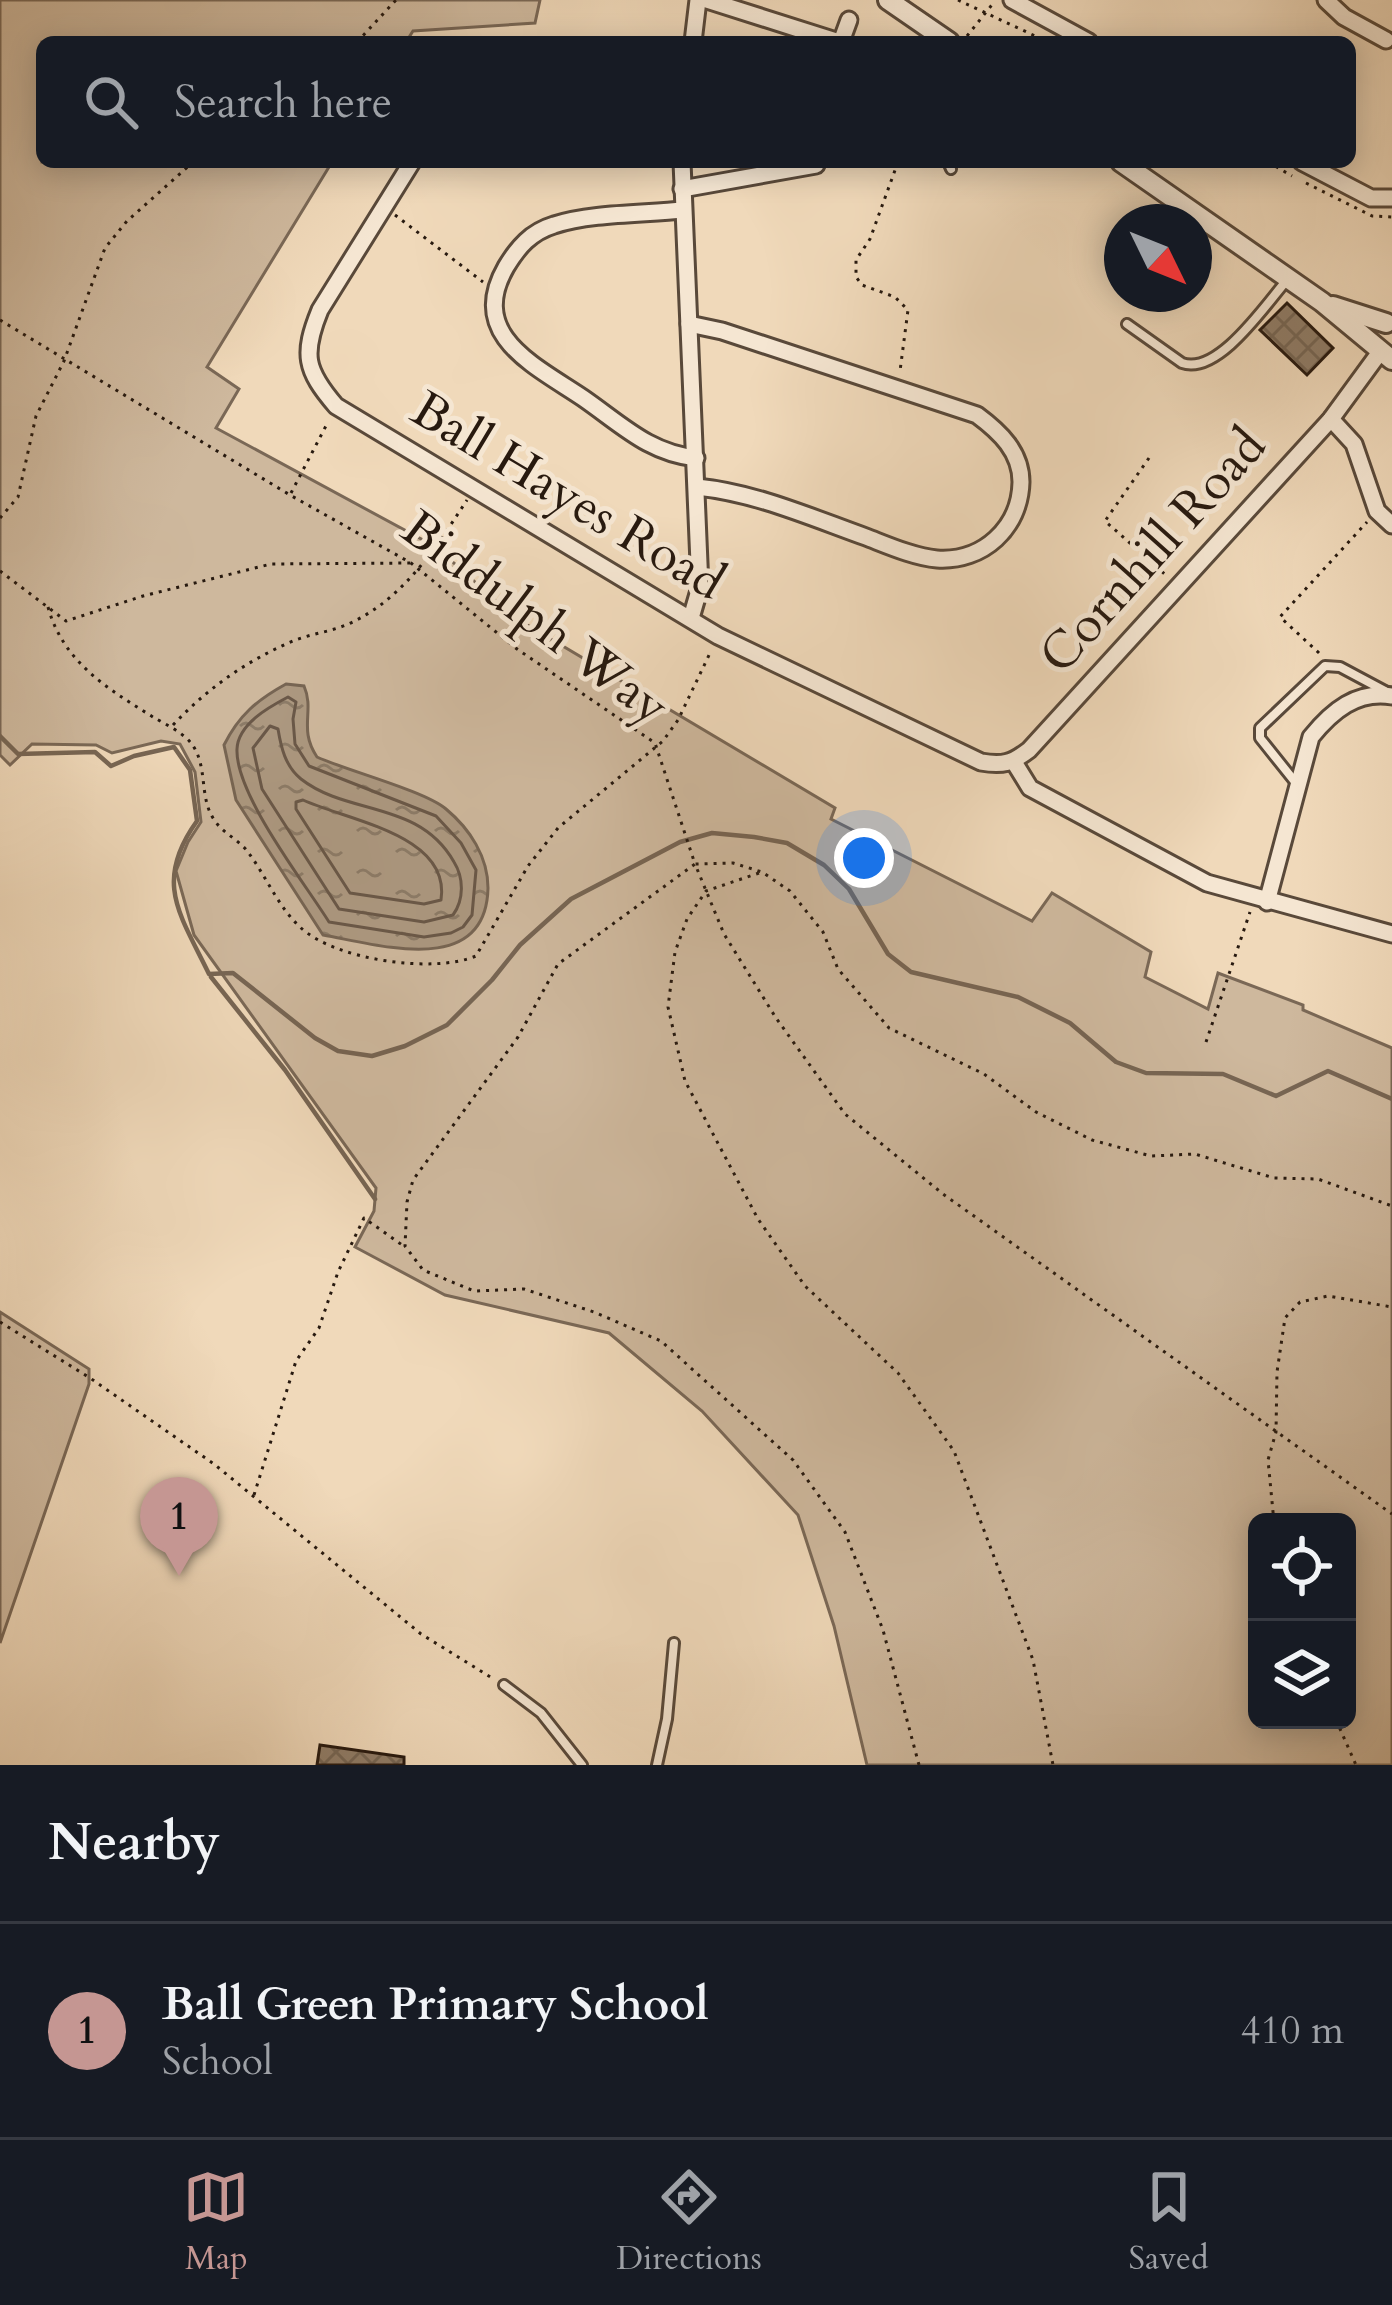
<!DOCTYPE html>
<html lang="en">
<head>
<meta charset="utf-8">
<style>
	:root { --surface:#171b24; --page:#20242c; --text:#f1f3f6; --muted:#9ea1a6; --line:#363941; --accent:#c59692 }
	body { margin:0; font-family:Cardo,serif; background:var(--page); color:var(--text) }
	.controls { position:absolute; right:36px; bottom:36px; display:grid; overflow:hidden; border-radius:18px; box-shadow:0 6px 30px #0003 }
	.controls button { width:108px; height:108px; display:grid; place-items:center; padding:0; border:0; border-bottom:3px solid var(--line); background:var(--surface); color:var(--text); font:60px sans-serif }
	.compass { position:absolute; left:1104px; top:204px; width:108px; height:108px; border-radius:50%; background:var(--surface); box-shadow:0 6px 30px #0003; rotate:133deg }
	.you { position:absolute; left:864px; top:858px; width:42px; height:42px; margin:-30px; border:9px solid #fff; border-radius:50%; background:#1a73e8; box-shadow:0 0 0 18px #1a73e833 }
	.badge { display:grid; place-items:center; width:78px; height:78px; border-radius:50%; background:var(--accent); color:#111; font-size:39px; font-weight:700 }
	.pin { position:absolute; translate:-50% -99px; filter:drop-shadow(0 3px 6px #0008) }
	.pin::after { content:''; position:absolute; top:63px; width:42px; height:36px; background:inherit; clip-path:polygon(0 0,100% 0,50% 100%) }
	.list { margin:0; padding:0; list-style:none }
	h2 { display:flex; justify-content:space-between; align-items:center; height:156px; margin:0; padding:0 48px; font-size:51px }
	h2 small { font-size:39px; font-weight:400; color:var(--muted) }
	.list li { display:grid; grid-template-columns:78px 1fr auto; gap:36px; align-items:center; box-sizing:border-box; height:216px; padding:0 48px; border-top:3px solid var(--line) }
	.list b { display:block; font-size:45px; white-space:nowrap }
	.list p { margin:0; font-size:39px; white-space:nowrap; color:var(--muted) }
	.list em { font-size:39px; font-style:normal; color:var(--muted) }
	.icon { flex:none; width:66px; height:66px; fill:none; stroke:currentColor; stroke-width:2; stroke-linecap:round; stroke-linejoin:round }
	.map { position:relative; flex:none; width:1392px; height:1765px; overflow:hidden }
	.search { position:absolute; background:var(--surface); box-shadow:0 6px 30px #0003; left:36px; right:36px; top:36px; height:132px; display:flex; align-items:center; gap:30px; box-sizing:border-box; padding:0 42px; border-radius:18px; color:var(--muted); font-size:45px }
	.sheet { height:372px; background:var(--surface) }
	nav { display:flex; justify-content:space-around; align-items:center; box-sizing:border-box; height:168px; border-top:3px solid var(--line); background:var(--surface); font-size:33px; color:var(--muted) }
	nav a { display:grid; justify-items:center; gap:6px }
	nav .on { color:var(--accent) }
	.map>svg:first-child { display:block }
</style>
</head>
<body>
<div class="map">
<svg width="1392" height="1765" viewBox="0 0 1392 1765">
	<defs>
		<pattern id="water-ripples" width="26" height="14" patternUnits="userSpaceOnUse" patternTransform="scale(3)"><rect width="26" height="14" fill="#ac9880"/><path d="M2 4q2-2 4 0t4 0M15 11q2-2 4 0t4 0" fill="none" stroke="#8c7b67"/></pattern>
		<pattern id="building-cross-hatch" width="8" height="8" patternUnits="userSpaceOnUse" patternTransform="scale(3)"><rect width="8" height="8" fill="#907d68"/><path d="M0 0l8 8M0 8l8-8" fill="none" stroke="#766654"/></pattern>
	</defs>
	<rect width="100%" height="100%" fill="#f0d9ba"/>
	<filter id="stains"><feTurbulence type="fractalNoise" baseFrequency=".00167" numOctaves="4"/><feColorMatrix values="0 0 0 0 .2 0 0 0 0 .09 0 0 0 0 .02 0 0 0 .5 -.17"/></filter>
	<radialGradient id="worn" r=".72"><stop offset=".6" stop-color="#630" stop-opacity="0"/><stop offset="1" stop-color="#630" stop-opacity=".3"/></radialGradient>
	<g fill="#ceb89d" stroke="#7a6856" stroke-width="3" fill-rule="evenodd">
		<path d="M0 0H540L535 23 413 31 406 42H42V162H332L207 367 239 389 216 428 436 547 514 617 835 808 831 819 1032 921 1052 893 1151 952 1145 977 1208 1009 1218 973 1303 1005V1010L1392 1048V1765H867L834 1626 798 1515 702 1411 609 1333 445 1295 355 1247 374 1211 376 1188 194 935 176 871 188 842 201 822 195 772 180 744 161 741 112 753 96 745 32 744 10 765 0 755ZM1257 1522H1347V1720H1257Z"/>
		<polygon points="0,1312 89,1369 89,1384 0,1643"/>
	</g>
	<path fill="url(#water-ripples)" stroke="#776553" stroke-width="3" d="M286 684 304 686C315 711 298 729 317 757 348 771 425 791 446 809 470 829 488 857 488 888 486 978 380 945 323 935L236 800 224 745C239 715 257 700 286 684Z"/>
	<g fill="none" stroke-linecap="round" stroke-linejoin="round">
		<g stroke="#6a5848" stroke-width="3">
			<path d="M288 697 296 702 293 719 295 744 309 766 436 816 461 843 476 870 472 915 463 927 451 933 424 937 329 922C304 882 235 794 237 749 238 724 269 707 288 697Z"/>
			<path d="M270 726 278 729C281 747 285 766 301 779 348 816 419 800 454 862 464 878 464 900 453 915L424 922 339 909 262 789 253 748Z"/>
			<path d="M303 800C349 821 451 835 441 900L424 904 350 893 296 809V802Z"/>
		</g>
		<g stroke="#776553" stroke-width="4.5">
			<path d="M0 736 18 754 95 752 111 766 134 756 174 747 190 770 197 821C153 882 180 914 209 974L233 973 315 1038 338 1051 372 1056 405 1046 447 1025 492 980 520 945 571 899 680 842 712 833 754 837 787 843 824 865 849 889 888 954 911 972 1018 997 1070 1023 1116 1062 1146 1073 1223 1074 1276 1096 1328 1071 1392 1099"/>
			<polyline points="211,977 285,1070 375,1199"/>
		</g>
	</g>
	<g fill="url(#building-cross-hatch)" stroke="#27190f" stroke-width="3">
		<polygon points="1287,303 1333,348 1307,375 1260,330"/>
		<polygon points="320,1745 404,1757 404,1765 317,1765"/>
	</g>
	<g fill="none" stroke-linecap="round" stroke-linejoin="round">
		<defs>
			<g id="service">
				<polyline points="948,162 951,169"/>
				<path d="M1127 324 1182 363C1218 376 1266 304 1287 280"/>
				<polyline points="1296,783 1260,738 1260,728 1325,666 1340,667 1385,691"/>
				<polyline points="504,1685 541,1713 582,1765"/>
				<polyline points="657,1765 667,1719 674,1643"/>
			</g>
			<g id="minor">
				<polyline points="707,0 839,42"/>
				<polyline points="1012,0 1089,42"/>
				<polyline points="1326,0 1344,17 1386,40"/>
				<polyline points="693,42 698,0"/>
				<polyline points="841,42 849,20"/>
				<path d="M412 162 320 310C302 354 305 370 336 406L718 636 981 762C1003 766 1012 763 1029 750L1331 419 1380 352"/>
				<polyline points="682,162 700,587 691,618"/>
				<polyline points="1302,162 1371,198 1392,198"/>
				<polyline points="682,189 816,165"/>
				<path d="M683 210C644 214 590 213 554 225 531 232 518 247 506 267 467 335 534 365 583 398 622 425 649 453 696 458"/>
				<path d="M689 324 722 331 977 415C1000 432 1021 452 1021 482 1020 528 983 562 937 559 914 557 887 545 866 537 810 517 756 493 697 487"/>
				<polyline points="1331,419 1354,444 1377,511 1392,525"/>
				<polyline points="1014,762 1030,788 1207,883 1392,934"/>
				<path d="M1267 902 1311 737C1332 711 1357 690 1392 696"/>
			</g>
			<g id="tertiary">
				<polyline points="888,0 949,42"/>
				<polyline points="1121,162 1322,302 1392,360"/>
				<polyline points="1333,306 1386,323"/>
			</g>
		</defs>
		<use href="#service" stroke="#59493a" stroke-width="14"/>
		<use href="#minor" stroke="#59493a" stroke-width="21"/>
		<use href="#tertiary" stroke="#59493a" stroke-width="24"/>
		<g stroke="#27190f" stroke-width="3" stroke-dasharray="3 6" stroke-linecap="butt">
			<polyline points="958,0 1048,42"/>
			<polyline points="967,36 995,1"/>
			<polyline points="357,42 396,0"/>
			<polyline points="898,162 870,239 856,260 856,277 862,285 895,297 908,310 900,371"/>
			<polyline points="1268,162 1292,176"/>
			<polyline points="1306,183 1372,216 1392,217"/>
			<polyline points="395,215 483,282"/>
			<polyline points="0,320 290,495 411,563 517,649 655,743 695,864 733,863 762,872 790,891 823,932 838,969 889,1028 984,1074 1036,1112 1092,1140 1151,1156 1195,1154 1274,1178 1318,1179 1392,1206"/>
			<polyline points="1149,458 1105,521 1168,577"/>
			<polyline points="291,493 328,422"/>
			<polyline points="0,518 18,497 36,416 64,361 105,248 127,221 193,162"/>
			<polyline points="0,571 66,621 143,596 271,564 411,563"/>
			<path d="M48 607C63 662 108 689 153 717 165 724 182 732 191 743 209 766 198 798 215 821 223 833 239 840 248 852 266 876 278 907 301 928 336 960 433 974 476 956L528 866 558 828 663 741 678 720 711 651"/>
			<polyline points="1319,653 1280,617 1367,522"/>
			<path d="M173 725C208 688 246 661 293 641 310 634 329 632 346 625 402 601 435 549 467 500"/>
			<polyline points="759,873 706,891 687,919 675,952 668,1007 685,1081 758,1219 805,1286 898,1373 954,1451 1033,1660 1053,1765"/>
			<polyline points="1206,1042 1250,912"/>
			<polyline points="0,1322 90,1378 214,1464 421,1634 492,1678"/>
			<polyline points="254,1495 296,1361 319,1328 338,1272 364,1218 405,1247"/>
			<polyline points="1274,1522 1268,1460 1276,1432 1277,1372 1285,1318 1300,1302 1328,1296 1392,1307"/>
			<polyline points="1336,1720 1356,1765"/>
			<polyline points="919,1765 883,1630 845,1532 793,1460 661,1341 594,1312 524,1289 474,1291 423,1270 405,1246 407,1202 413,1180 518,1037 558,964 695,864 724,934 776,1018 845,1114 943,1194 1392,1514"/>
		</g>
		<use href="#service" stroke="#f5e6d2" stroke-width="8"/>
		<use href="#minor" stroke="#f5e6d2" stroke-width="15"/>
		<use href="#tertiary" stroke="#f5e6d2" stroke-width="18"/>
	</g>
	<g text-anchor="middle" dominant-baseline="central" stroke-width="10" stroke-linejoin="round" paint-order="stroke">
		<g font-size="51" fill="#27190f" stroke="#f5e6d2">
			<text transform="translate(568 496) rotate(31)">Ball Hayes Road</text>
			<text transform="translate(1153 551) rotate(-48)">Cornhill Road</text>
			<text transform="translate(535 618) rotate(37)">Biddulph Way</text>
		</g>
	</g>
	<rect width="100%" height="100%" filter="url(#stains)"/>
	<rect width="100%" height="100%" fill="url(#worn)"/>
</svg>
<div class="controls">
<button><svg class="icon" aria-label="locate" viewBox="0 0 24 24"><circle cx="12" cy="12" r="6"/><path d="M12 2v4M12 18v4M2 12h4M18 12h4"/></svg></button>
<button><svg class="icon" aria-label="layers" viewBox="0 0 24 24"><path d="M12 4l9 5-9 5-9-5zM3 14l9 5 9-5"/></svg></button>
</div>
<svg class="compass" viewBox="-18 -18 36 36"><path d="M0-13l5 13h-10z" fill="#e53935"/><path d="M0 13l5-13h-10z" fill="#9ea1a6"/></svg>
<div class="you"></div>
<div class="pin badge" style="left:179px;top:1576px">1</div>
<div class="search"><svg class="icon" aria-label="search" viewBox="0 0 24 24"><circle cx="10" cy="10" r="6"/><path d="M15 15l6 6"/></svg>Search here</div>
</div>
<section class="sheet">
<h2>Nearby<small></small></h2>
<ul class="list">
<li><span class="badge">1</span><div><b>Ball Green Primary School</b><p>School</p></div><em>410 m</em></li>
</ul>
</section>
<nav>
<a class="on"><svg class="icon" aria-label="map" viewBox="0 0 24 24"><path d="M3 6l6-2 6 2 6-2v14l-6 2-6-2-6 2zM9 4v14M15 6v14"/></svg>Map</a>
<a><svg class="icon" aria-label="directions" viewBox="0 0 24 24"><path d="M12 3l9 9-9 9-9-9zM9 14v-3h6M13 9l2 2-2 2"/></svg>Directions</a>
<a><svg class="icon" aria-label="saved" viewBox="0 0 24 24"><path d="M7 4h10v16l-5-4-5 4z"/></svg>Saved</a>
</nav>
</body>
</html>
